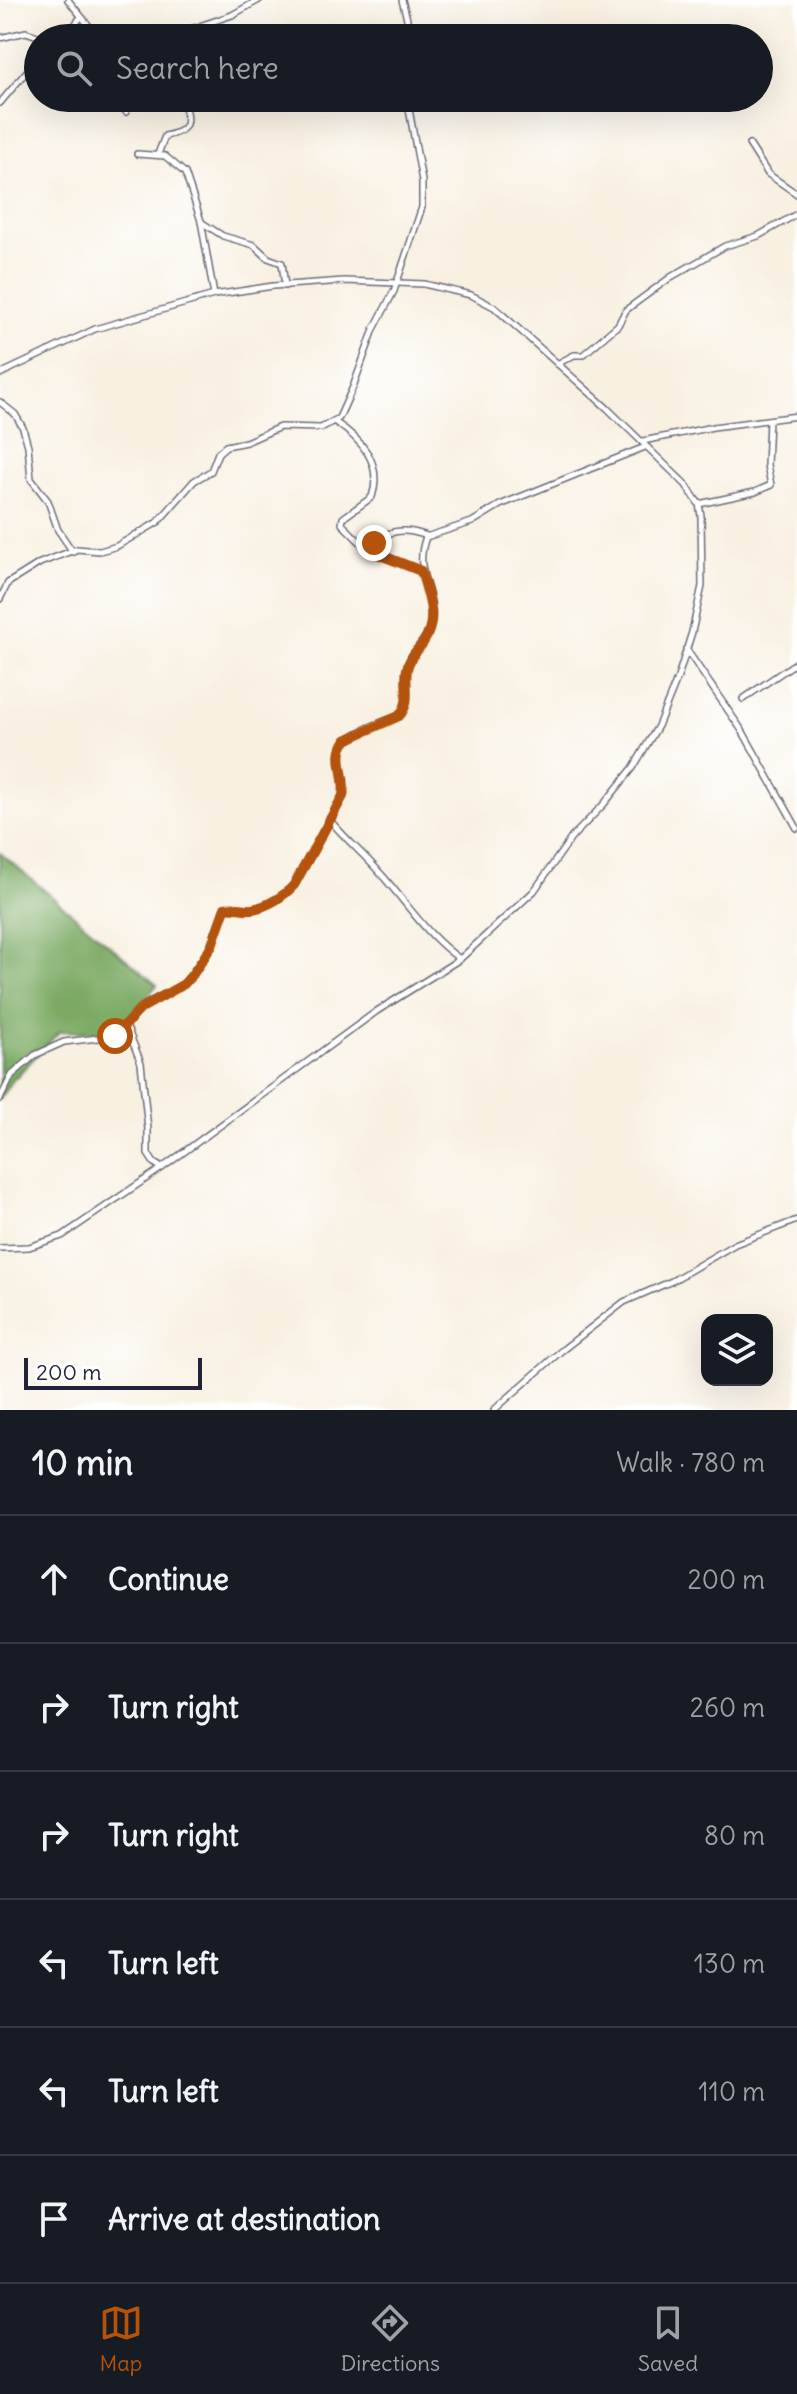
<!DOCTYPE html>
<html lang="en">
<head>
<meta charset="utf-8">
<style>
	:root { --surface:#171b24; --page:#242831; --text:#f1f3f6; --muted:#9ea1a6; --line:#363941; --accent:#b45309 }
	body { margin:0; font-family:Delius,sans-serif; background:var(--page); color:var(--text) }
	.controls { position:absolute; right:24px; bottom:24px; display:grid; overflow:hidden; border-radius:16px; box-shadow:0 8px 32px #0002 }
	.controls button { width:72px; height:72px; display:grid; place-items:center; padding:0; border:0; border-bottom:2px solid var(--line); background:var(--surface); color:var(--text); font:40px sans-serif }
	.scale { position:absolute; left:24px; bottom:20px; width:178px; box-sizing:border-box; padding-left:8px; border:4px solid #22223b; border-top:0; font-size:22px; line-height:28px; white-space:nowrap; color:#22223b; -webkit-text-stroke:6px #fff; paint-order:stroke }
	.stop { position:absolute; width:24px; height:24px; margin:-18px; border:6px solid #b45309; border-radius:50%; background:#fff }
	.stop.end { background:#b45309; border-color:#fff; box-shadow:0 2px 8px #0008 }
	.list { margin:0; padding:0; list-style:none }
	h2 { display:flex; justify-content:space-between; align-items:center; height:104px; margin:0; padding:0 32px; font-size:34px }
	h2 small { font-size:26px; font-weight:400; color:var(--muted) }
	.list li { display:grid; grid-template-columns:52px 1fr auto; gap:24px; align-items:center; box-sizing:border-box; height:128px; padding:0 32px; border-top:2px solid var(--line) }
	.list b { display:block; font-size:30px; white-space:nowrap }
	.list em { font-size:26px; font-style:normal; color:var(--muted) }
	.icon { flex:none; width:44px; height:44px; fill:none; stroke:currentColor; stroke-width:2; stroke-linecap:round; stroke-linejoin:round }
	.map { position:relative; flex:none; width:797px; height:1410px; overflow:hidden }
	.search { position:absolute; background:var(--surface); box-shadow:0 8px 32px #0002; left:24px; right:24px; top:24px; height:88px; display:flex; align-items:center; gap:20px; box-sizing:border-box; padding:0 28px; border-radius:44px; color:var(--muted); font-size:30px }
	.sheet { height:872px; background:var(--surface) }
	nav { display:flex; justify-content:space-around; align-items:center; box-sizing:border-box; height:112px; border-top:2px solid var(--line); background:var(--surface); font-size:22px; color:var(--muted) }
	nav a { display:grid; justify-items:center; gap:4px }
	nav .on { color:var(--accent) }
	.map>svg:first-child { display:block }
</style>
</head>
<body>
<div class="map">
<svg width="797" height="1410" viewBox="0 0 797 1410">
	<rect width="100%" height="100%" fill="#fff"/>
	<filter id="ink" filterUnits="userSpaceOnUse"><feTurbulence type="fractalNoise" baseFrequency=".0125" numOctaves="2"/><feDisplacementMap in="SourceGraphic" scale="16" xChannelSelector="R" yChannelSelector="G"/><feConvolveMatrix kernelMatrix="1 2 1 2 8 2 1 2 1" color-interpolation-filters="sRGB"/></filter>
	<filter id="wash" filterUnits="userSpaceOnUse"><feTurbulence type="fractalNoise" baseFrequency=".006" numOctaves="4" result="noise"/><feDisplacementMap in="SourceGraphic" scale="32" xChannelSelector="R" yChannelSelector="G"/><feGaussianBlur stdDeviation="1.8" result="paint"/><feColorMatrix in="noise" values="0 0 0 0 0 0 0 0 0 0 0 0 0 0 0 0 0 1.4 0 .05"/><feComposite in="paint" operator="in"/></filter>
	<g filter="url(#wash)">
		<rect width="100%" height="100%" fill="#f8f0e1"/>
		<polygon fill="#7caa63" stroke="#4f664f" stroke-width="2" points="0,853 157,985 115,1033 60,1031 14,1079 0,1098"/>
	</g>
	<g filter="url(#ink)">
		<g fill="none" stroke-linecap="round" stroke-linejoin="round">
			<defs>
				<g id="street">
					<polyline points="68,0 99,38"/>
					<polyline points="402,0 407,19 406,38"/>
					<polyline points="0,38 26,32 43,38"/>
					<polyline points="65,38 80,18"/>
					<polyline points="164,38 232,15 259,0"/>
					<polyline points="114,98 126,112"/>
					<polyline points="0,103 38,58"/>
					<polyline points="749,144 768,174 797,194"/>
					<polyline points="137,154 165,156 185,173 201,221 214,295"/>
					<path d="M158 154 165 136C193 130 188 121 183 98"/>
					<polyline points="201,222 223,236 254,245 268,258 282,263 285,286"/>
					<polyline points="557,364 574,355 583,355 618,325 626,310 671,277 725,246 758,236 797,214"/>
					<polyline points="0,374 95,329 214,295 273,286 344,281 424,284 471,295 494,307 607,408 686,485 699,504 701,516 702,586 692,632 678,677 658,726 633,768 604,804 572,837 534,891 460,959 377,1011 162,1168 62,1236 29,1247 0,1248"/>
					<polyline points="0,402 15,414 23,428 28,446 31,479 48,501 58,530 73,552"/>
					<path d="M335 422C362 440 383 463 372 497L343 518 342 524 368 550 421 571"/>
					<polyline points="643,441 713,427 797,416"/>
					<polyline points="699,504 755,492 771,485 767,465 769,420"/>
					<path d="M368 550C385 529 403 527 427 536"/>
					<polyline points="0,599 8,583 40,563 77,549 100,551 117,546 158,522 194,481 211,471 218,453 226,446 246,442 280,427 321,428 339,418 353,387 374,329 394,291 422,207 422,181 407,98"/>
					<polyline points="686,649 743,732 797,828"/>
					<polyline points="743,699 797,662"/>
					<path d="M329 819C345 839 364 854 380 873 407 903 426 935 460 959"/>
					<polyline points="126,1025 141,1063 148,1129 148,1154 154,1163 162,1168"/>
					<path d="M0 1099 12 1075 35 1055 64 1042 115 1036 146 1004 184 984 207 954 225 908C234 906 243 910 252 909 267 907 285 896 294 885L343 796C347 783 341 771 340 758 337 736 381 722 399 716 413 702 403 685 407 668 410 651 428 641 431 624 437 591 412 574 426 537L472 522 500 505 645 447"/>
					<polyline points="494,1410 561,1351 624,1302 672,1281 735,1244 797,1220"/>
				</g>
			</defs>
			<use href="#street" stroke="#6d6a75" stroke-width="8"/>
			<use href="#street" stroke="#fff" stroke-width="5"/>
		</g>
	</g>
	<g fill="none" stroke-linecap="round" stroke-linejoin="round" filter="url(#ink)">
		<path stroke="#b45309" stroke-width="10" d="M115 1036 140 1009 184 984 193 974 212 945 225 908C234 906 243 910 252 909 267 907 284 896 294 885L343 796C347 777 333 756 346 740L399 716C412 702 404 686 407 669 409 658 417 651 423 643 439 619 428 596 421 571L368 550 374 543"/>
	</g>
</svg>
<div class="controls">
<button><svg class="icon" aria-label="layers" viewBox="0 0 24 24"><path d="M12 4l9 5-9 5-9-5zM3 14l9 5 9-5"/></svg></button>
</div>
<div class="scale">200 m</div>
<div class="stop" style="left:115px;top:1036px"></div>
<div class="stop end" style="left:374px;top:543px"></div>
<div class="search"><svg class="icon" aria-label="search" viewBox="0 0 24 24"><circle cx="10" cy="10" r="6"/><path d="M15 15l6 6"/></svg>Search here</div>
</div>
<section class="sheet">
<h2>10 min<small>Walk · 780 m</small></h2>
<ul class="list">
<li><svg class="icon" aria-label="ahead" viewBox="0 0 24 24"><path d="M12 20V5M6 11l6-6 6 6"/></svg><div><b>Continue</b></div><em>200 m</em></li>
<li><svg class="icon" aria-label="right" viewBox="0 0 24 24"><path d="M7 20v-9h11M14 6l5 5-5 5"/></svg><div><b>Turn right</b></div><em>260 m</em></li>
<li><svg class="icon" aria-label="right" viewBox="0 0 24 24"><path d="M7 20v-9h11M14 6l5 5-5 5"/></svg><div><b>Turn right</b></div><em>80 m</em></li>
<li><svg class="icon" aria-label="left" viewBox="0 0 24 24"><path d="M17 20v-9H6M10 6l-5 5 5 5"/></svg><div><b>Turn left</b></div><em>130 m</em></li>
<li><svg class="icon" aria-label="left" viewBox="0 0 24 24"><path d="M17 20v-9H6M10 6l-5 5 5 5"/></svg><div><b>Turn left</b></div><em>110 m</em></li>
<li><svg class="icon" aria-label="arrive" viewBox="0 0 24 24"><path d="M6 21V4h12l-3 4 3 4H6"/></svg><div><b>Arrive at destination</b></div></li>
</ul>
</section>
<nav>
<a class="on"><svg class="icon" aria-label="map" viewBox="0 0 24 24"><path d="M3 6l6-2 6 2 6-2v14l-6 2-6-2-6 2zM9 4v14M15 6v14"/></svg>Map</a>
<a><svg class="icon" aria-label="directions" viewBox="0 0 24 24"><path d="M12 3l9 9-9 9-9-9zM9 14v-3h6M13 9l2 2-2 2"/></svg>Directions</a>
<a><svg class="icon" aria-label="saved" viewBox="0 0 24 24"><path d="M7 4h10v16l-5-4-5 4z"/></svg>Saved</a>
</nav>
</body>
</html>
